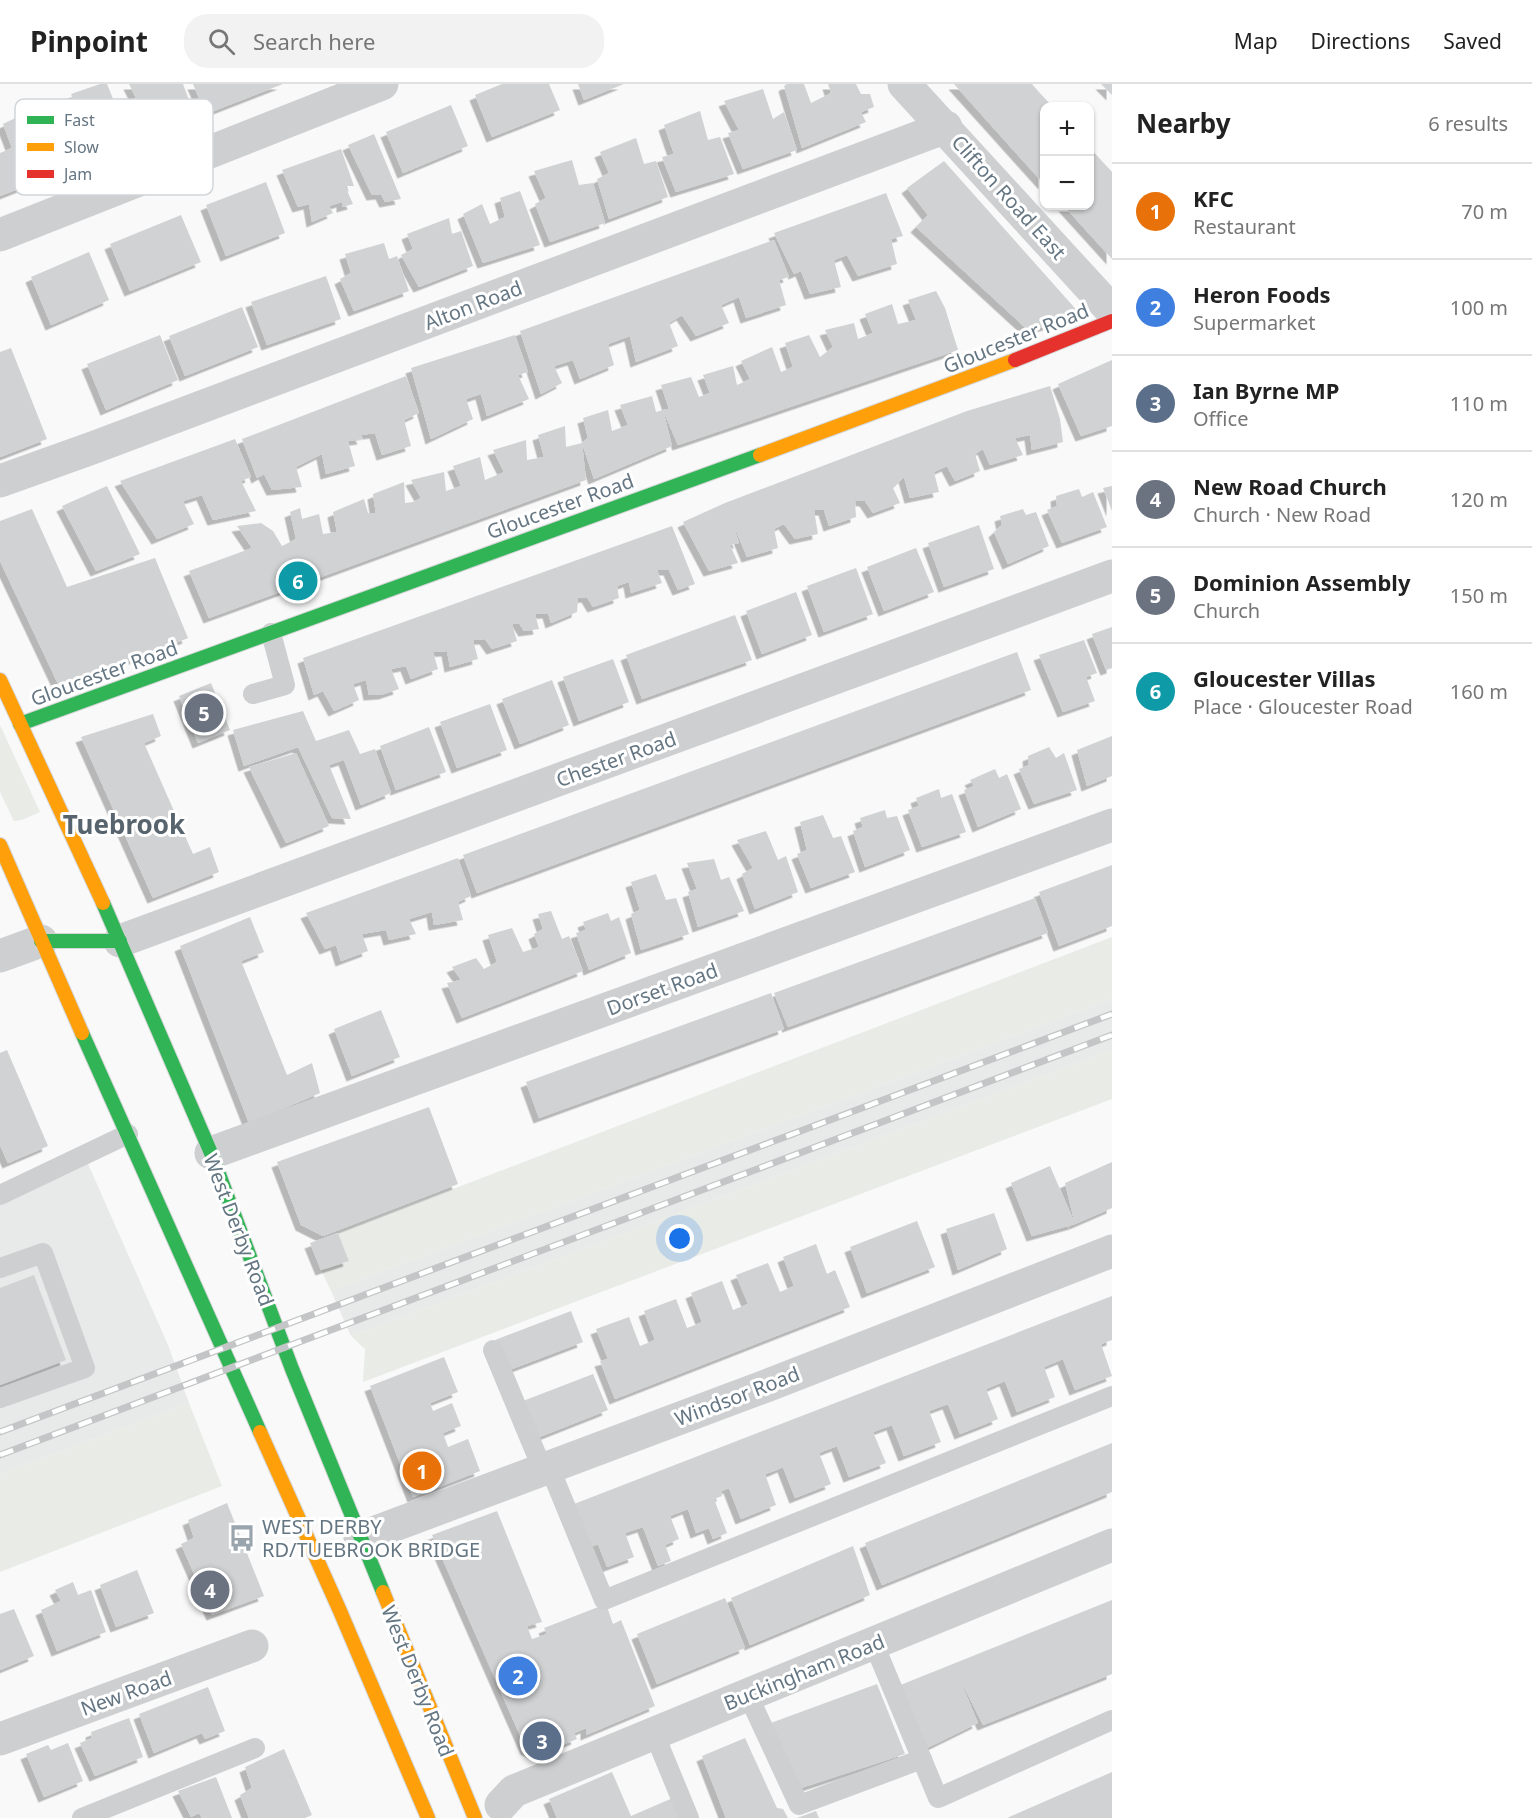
<!DOCTYPE html>
<html lang="en">
<head>
<meta charset="utf-8">
<style>
	:root { --surface:#fff; --page:#f2f2f2; --text:#222; --muted:#767676; --line:#e0e0e0; --accent:#585c60 }
	body { margin:0; font-family:"Noto Sans",sans-serif; background:var(--page); color:var(--text) }
	.controls { position:absolute; right:18px; top:18px; display:grid; overflow:hidden; border-radius:12px; box-shadow:0 2px 4px #0004 }
	.controls button { width:54px; height:54px; display:grid; place-items:center; padding:0; border:0; border-bottom:2px solid var(--line); background:var(--surface); color:var(--text); font:30px sans-serif }
	.you { position:absolute; left:680px; top:1155px; width:21px; height:21px; margin:-15px; border:4px solid #fff; border-radius:50%; background:#1a73e8; box-shadow:0 0 0 9px #1a73e833 }
	.badge { display:grid; place-items:center; width:39px; height:39px; border-radius:50%; background:var(--accent); color:#fff; font-size:20px; font-weight:700 }
	.pin { position:absolute; translate:-50% -50%; border:3px solid #fff; box-shadow:0 2px 6px #0006 }
	.list { margin:0; padding:0; list-style:none }
	h2 { display:flex; justify-content:space-between; align-items:center; height:78px; margin:0; padding:0 24px; font-size:26px }
	h2 small { font-size:20px; font-weight:400; color:var(--muted) }
	.list li { display:grid; grid-template-columns:39px 1fr auto; gap:18px; align-items:center; box-sizing:border-box; height:96px; padding:0 24px; border-top:2px solid var(--line) }
	.list b { display:block; font-size:22px; white-space:nowrap }
	.list p { margin:0; font-size:20px; white-space:nowrap; color:var(--muted) }
	.list em { font-size:20px; font-style:normal; color:var(--muted) }
	.icon { flex:none; width:33px; height:33px; fill:none; stroke:currentColor; stroke-width:2; stroke-linecap:round; stroke-linejoin:round }
	.map { position:relative; flex:none; width:1112px; height:1734px; overflow:hidden }
	header { display:flex; align-items:center; gap:36px; box-sizing:border-box; height:84px; padding:0 30px; background:var(--surface); border-bottom:2px solid var(--line) }
	header strong { font-size:28px }
	nav { display:flex; gap:33px; margin-inline-start:auto; font-size:21px }
	.search { width:420px; height:54px; background:var(--page); display:flex; align-items:center; gap:15px; box-sizing:border-box; padding:0 21px; border-radius:24px; color:var(--muted); font-size:22px }
	main { display:flex }
	aside { flex:1; background:var(--surface) }
	.map>svg:first-child { display:block }
</style>
</head>
<body>
<header>
<strong>Pinpoint</strong>
<div class="search"><svg class="icon" aria-label="search" viewBox="0 0 24 24"><circle cx="10" cy="10" r="6"/><path d="M15 15l6 6"/></svg>Search here</div>
<nav><a>Map</a><a>Directions</a><a>Saved</a></nav>
</header>
<main>
<div class="map">
<svg width="1112" height="1734" viewBox="0 0 1112 1734">
	<defs>
		<filter id="shadow"><feDropShadow dx="-5.5" dy="5.5" stdDeviation="0" flood-color="#0004"/></filter>
	</defs>
	<rect width="100%" height="100%" fill="#f9f9f9"/>
	<g fill="#e8e9e9">
		<polygon points="1112,915 1112,966 351,1252 331,1207"/>
		<polygon points="81,1064 168,1261 189,1319 0,1390 0,1100"/>
	</g>
	<g fill="#e8ebe6">
		<polygon points="0,641 40,728 22,736 14,737 0,708"/>
		<polygon points="1112,853 1112,915 331,1207 321,1186 349,1177 338,1149"/>
		<polygon points="1112,966 1112,1015 363,1298 365,1265 351,1252"/>
		<polygon points="189,1319 222,1402 0,1488 0,1390"/>
	</g>
	<g fill="#d0d2d3" filter="url(#shadow)">
		<polygon points="100,0 107,0 116,22 136,14 129,0 183,0 196,35 83,77 69,42 81,37 71,10"/>
		<polygon points="193,0 283,0 206,30"/>
		<polygon points="502,0 549,0 560,26 492,53 475,11"/>
		<polygon points="578,0 624,0 584,16"/>
		<polygon points="787,0 804,0 811,19 831,9 828,0 856,0 861,10 870,10 874,23 861,28 866,38 802,64 784,2"/>
		<polygon points="954,0 1032,0 1038,7 1052,22 1044,22 1044,100"/>
		<polygon points="1101,0 1112,0 1112,11"/>
		<polygon points="763,5 773,35 784,28 797,66 743,85 728,49 739,46 724,17"/>
		<polygon points="451,21 468,62 403,89 386,48"/>
		<polygon points="38,23 48,51 60,45 74,83 0,112 0,69 12,64 3,40"/>
		<polygon points="700,27 708,56 720,53 734,90 676,108 662,73 674,70 664,41"/>
		<polygon points="374,50 401,115 385,118 381,110 372,111 348,61"/>
		<polygon points="636,54 644,80 656,77 668,113 609,135 597,95 609,89 600,68"/>
		<polygon points="1090,64 1112,88 1112,175 1064,122 1090,122"/>
		<polygon points="341,65 354,102 345,102 353,120 342,123 342,118 329,122 333,129 312,138 309,120 298,123 282,86"/>
		<polygon points="572,76 579,101 593,99 605,139 550,158 535,120 546,114 534,87"/>
		<polygon points="944,77 1081,231 1029,247 916,143 928,131 907,104"/>
		<polygon points="266,98 285,149 226,172 206,121"/>
		<polygon points="520,107 540,161 483,179 463,130 482,120 490,140 505,133 500,114"/>
		<polygon points="886,109 903,152 891,155 897,180 858,192 847,171 834,176 841,203 810,210 801,187 794,190 774,149"/>
		<polygon points="181,131 201,178 130,207 110,160"/>
		<polygon points="449,134 452,150 461,147 473,182 419,203 401,171 413,165 407,150"/>
		<polygon points="774,156 789,193 779,196 786,221 746,234 739,213 721,221 729,239 696,252 682,231 669,239 678,262 636,278 630,252 608,260 614,281 580,295 573,276 554,282 562,299 541,310 520,247"/>
		<polygon points="384,159 389,175 397,172 409,207 354,227 340,195 351,189 345,170"/>
		<polygon points="89,168 109,216 51,241 31,193"/>
		<polygon points="326,192 341,235 267,261 251,218"/>
		<polygon points="936,207 945,224 958,266 678,361 663,326 672,362 594,395 582,359 588,354 583,334 608,326 612,347 628,341 620,321 652,312 656,328 663,326 669,325 661,301 691,293 699,313 710,309 703,291 733,282 737,301 750,295 741,277 772,263 781,288 793,283 785,259 809,251 820,273 833,263 825,246 854,239 858,255 873,249 865,230 892,220 898,240 916,236 908,216"/>
		<polygon points="242,223 258,263 185,292 169,252"/>
		<polygon points="160,251 178,296 106,326 87,280"/>
		<polygon points="515,251 528,288 518,291 529,315 487,332 481,310 466,315 473,335 431,355 411,284"/>
		<polygon points="11,264 47,355 0,373 0,268"/>
		<polygon points="1112,276 1112,342 1081,352 1058,300"/>
		<polygon points="406,292 419,329 404,336 411,362 382,371 375,349 361,351 363,355 348,357 355,382 326,390 322,370 296,383 302,403 272,406 264,390 257,394 242,355"/>
		<polygon points="1050,302 1060,335 1063,358 1032,366 1030,351 1015,354 1023,371 990,381 983,365 975,370 980,387 955,397 947,382 934,388 939,408 910,414 904,393 893,404 900,419 873,429 865,417 855,416 856,433 829,442 824,426 814,426 818,450 795,455 784,440 774,445 778,464 747,473 730,432 739,459 730,461 738,479 709,487 683,438 725,419 967,327"/>
		<polygon points="565,342 566,363 582,359 586,396 209,534 189,487 252,464 237,442 261,439 273,447 282,462 296,455 290,428 300,424 302,435 319,430 323,450 337,448 333,428 364,415 368,429 376,430 373,410 404,398 405,419 413,418 421,414 411,396 444,388 446,407 461,402 453,382 480,373 485,396 504,388 493,366 526,356 527,376 544,373 538,351"/>
		<polygon points="235,355 251,393 241,397 256,427 213,436 202,411 183,417 194,440 157,455 120,397"/>
		<polygon points="107,402 140,470 96,487 62,422"/>
		<polygon points="1112,402 1112,427 1103,404"/>
		<polygon points="1079,405 1082,413 1093,408 1107,443 1062,459 1047,426 1057,422 1056,412"/>
		<polygon points="32,425 67,503 155,474 188,554 60,604 0,477 0,437"/>
		<polygon points="1023,425 1026,431 1036,428 1049,462 1008,480 994,448 1002,441 1000,432"/>
		<polygon points="979,441 994,485 944,503 928,459"/>
		<polygon points="672,442 695,500 678,506 669,486 657,486 662,499 631,509 629,498 617,502 619,514 593,523 587,513 578,514 577,528 551,539 548,529 535,530 539,545 524,547 519,539 512,540 517,557 492,565 485,555 473,556 478,575 450,583 447,567 433,568 438,585 411,595 406,582 391,585 399,605 384,610 369,611 366,596 353,600 359,616 334,627 323,607 314,611 303,574"/>
		<polygon points="916,464 934,508 884,527 867,483"/>
		<polygon points="856,484 873,530 824,548 807,502"/>
		<polygon points="796,508 812,551 762,570 746,527"/>
		<polygon points="735,531 752,576 642,615 626,571"/>
		<polygon points="1112,543 1112,584 1106,586 1092,550"/>
		<polygon points="1084,556 1097,589 1086,593 1095,617 1063,628 1039,571"/>
		<polygon points="1017,568 1031,606 477,809 463,771"/>
		<polygon points="613,575 629,618 579,637 563,593"/>
		<polygon points="552,596 569,641 520,660 502,615"/>
		<polygon points="211,599 230,646 198,659 179,612"/>
		<polygon points="490,620 507,666 457,684 440,638"/>
		<polygon points="303,627 316,657 349,646 360,670 375,665 391,709 361,721 344,676 329,681 351,735 332,734 298,663 244,682 233,646"/>
		<polygon points="153,630 161,652 144,659 193,770 210,763 219,788 153,814 81,653"/>
		<polygon points="429,643 446,688 396,706 380,662"/>
		<polygon points="1112,652 1112,692 1087,702 1077,666"/>
		<polygon points="1049,663 1056,674 1064,669 1077,706 1034,720 1019,685 1029,681 1028,672"/>
		<polygon points="296,669 329,742 286,759 249,683"/>
		<polygon points="995,685 999,694 1007,690 1021,725 978,743 964,706 974,702 970,696"/>
		<polygon points="939,705 941,714 952,710 966,748 922,763 908,726 919,722 916,714"/>
		<polygon points="885,726 887,734 897,732 910,766 865,783 853,747 863,743 860,734"/>
		<polygon points="823,731 833,754 841,752 855,788 811,804 797,770 807,766 800,738"/>
		<polygon points="766,747 778,776 786,772 798,808 755,825 742,790 753,784 737,756"/>
		<polygon points="458,774 471,812 458,818 463,836 434,841 432,828 409,835 416,850 389,856 386,846 362,850 368,867 341,877 336,861 325,865 306,829"/>
		<polygon points="714,775 721,796 729,793 744,827 698,843 688,808 697,805 687,779"/>
		<polygon points="1112,781 1112,842 1059,862 1039,808"/>
		<polygon points="656,790 666,816 676,814 689,850 641,866 631,830 640,826 631,798"/>
		<polygon points="1035,814 1048,849 788,943 774,909"/>
		<polygon points="551,827 562,855 569,852 583,887 462,934 447,899 461,896 452,883 476,874 484,885 497,878 488,851 512,844 523,868 539,863 534,850 543,845 538,830"/>
		<polygon points="608,829 611,837 619,833 631,869 589,886 576,849 586,846 583,838"/>
		<polygon points="250,833 264,868 241,877 287,991 312,979 320,1009 249,1039 180,862"/>
		<polygon points="771,909 784,945 539,1034 526,998"/>
		<polygon points="381,926 400,973 352,992 334,945"/>
		<polygon points="7,966 48,1062 8,1079 0,1061 0,969"/>
		<polygon points="429,1023 458,1100 323,1152 301,1141 277,1078"/>
		<polygon points="1112,1078 1112,1124 1075,1140 1065,1099"/>
		<polygon points="1050,1082 1075,1140 1032,1152 1011,1099"/>
		<polygon points="994,1129 1007,1165 958,1186 946,1145"/>
		<polygon points="917,1137 935,1183 867,1209 850,1163"/>
		<polygon points="338,1149 349,1177 321,1186 310,1159"/>
		<polygon points="816,1160 827,1190 835,1186 850,1223 615,1315 600,1277 608,1275 596,1245 629,1233 640,1262 655,1256 644,1227 676,1215 687,1244 695,1241 702,1238 691,1209 722,1197 733,1226 748,1220 736,1191 768,1179 780,1208 794,1202 783,1173"/>
		<polygon points="34,1191 66,1276 0,1301 0,1204"/>
		<polygon points="1112,1212 1112,1256 1101,1260 1112,1292 1075,1306 1063,1275 1044,1283 1055,1313 1017,1328 1005,1297 986,1305 998,1335 960,1350 948,1320 929,1327 941,1358 904,1372 892,1341 873,1348 886,1379 849,1393 837,1362 819,1369 831,1400 795,1414 783,1383 774,1387 765,1390 776,1421 741,1435 729,1404 721,1407 722,1412 714,1415 727,1449 713,1455 709,1444 696,1449 688,1425 670,1432 679,1455 665,1461 671,1477 658,1482 643,1443 625,1449 634,1473 607,1483 598,1460 590,1463 574,1420"/>
		<polygon points="571,1227 583,1258 507,1287 495,1256"/>
		<polygon points="444,1273 458,1308 430,1319 433,1327 452,1319 461,1342 443,1349 448,1363 468,1355 480,1387 413,1413 370,1302"/>
		<polygon points="593,1290 608,1326 537,1354 523,1317"/>
		<polygon points="1112,1359 1112,1408 882,1501 865,1459"/>
		<polygon points="227,1419 264,1512 212,1531 181,1460 194,1454 188,1436"/>
		<polygon points="497,1427 542,1538 527,1542 532,1555 547,1550 544,1544 606,1520 613,1540 621,1536 655,1622 586,1651 586,1644 574,1649 577,1655 537,1671 526,1665 432,1451"/>
		<polygon points="853,1462 870,1511 750,1561 731,1514"/>
		<polygon points="137,1486 154,1529 116,1543 100,1501"/>
		<polygon points="73,1498 78,1511 91,1506 106,1548 57,1567 41,1526 61,1517 55,1506"/>
		<polygon points="725,1514 745,1564 657,1600 637,1550"/>
		<polygon points="1112,1516 1112,1590 983,1641 957,1589 978,1639 923,1666 893,1604"/>
		<polygon points="14,1525 34,1572 0,1586 0,1530"/>
		<polygon points="877,1600 905,1670 801,1704 768,1640"/>
		<polygon points="208,1603 225,1647 205,1655 202,1649 154,1669 139,1630"/>
		<polygon points="129,1634 143,1673 95,1692 80,1659 92,1654 91,1648"/>
		<polygon points="745,1654 777,1724 783,1725 788,1734 726,1734 702,1672"/>
		<polygon points="68,1659 83,1697 44,1713 26,1670 48,1661 51,1666"/>
		<polygon points="284,1665 312,1731 305,1734 249,1734 240,1711 252,1704 245,1683"/>
		<polygon points="612,1688 631,1732 675,1713 684,1734 557,1734 549,1715"/>
		<polygon points="1112,1688 1112,1734 1007,1734"/>
		<polygon points="216,1693 232,1734 202,1734 199,1729 191,1733 178,1707"/>
		<polygon points="816,1727 819,1734 797,1734"/>
	</g>
	<g fill="none" stroke-linecap="round" stroke-linejoin="round">
		<defs>
			<g id="fast">
				<polyline points="20,640 760,371"/>
				<polyline points="103,819 211,1069 292,1285 383,1508"/>
				<polyline points="41,857 120,857"/>
				<polyline points="82,949 260,1348"/>
			</g>
			<g id="slow">
				<polyline points="760,371 1015,276"/>
				<polyline points="0,596 103,819"/>
				<polyline points="0,761 82,949"/>
				<polyline points="260,1348 340,1527 428,1734"/>
				<polyline points="383,1508 475,1734"/>
			</g>
			<polyline id="jam" points="1015,276 1112,237"/>
		</defs>
		<use href="#fast" stroke="#d5d6d7" stroke-width="16"/>
		<use href="#slow" stroke="#d5d6d7" stroke-width="16"/>
		<use href="#jam" stroke="#d5d6d7" stroke-width="16"/>
		<g stroke="#cecfd0" stroke-width="20">
			<polyline points="253,610 285,601 271,549"/>
			<polyline points="0,1111 128,1050"/>
			<polyline points="0,1184 43,1169 85,1284 0,1314"/>
			<polyline points="493,1266 542,1384"/>
			<polyline points="549,1382 604,1516 1112,1312"/>
			<polyline points="874,1560 938,1714 1112,1636"/>
			<polyline points="748,1611 799,1721 922,1675"/>
			<polyline points="654,1649 689,1734"/>
			<polyline points="82,1734 255,1664"/>
		</g>
		<g stroke="#cecfd0" stroke-width="33">
			<polyline points="904,0 1112,227"/>
			<polyline points="0,151 382,0"/>
			<polyline points="0,397 95,363 946,43"/>
			<polyline points="120,857 1112,492"/>
			<polyline points="0,872 41,857"/>
			<polyline points="211,1069 1112,741"/>
			<polyline points="360,1454 766,1302 1112,1167"/>
			<polyline points="0,1655 252,1562"/>
			<polyline points="501,1721 514,1707 1112,1461"/>
		</g>
		<use href="#fast" stroke="#30b455" stroke-width="14"/>
		<use href="#slow" stroke="#ff9f0a" stroke-width="14"/>
		<use href="#jam" stroke="#e5322d" stroke-width="14"/>
		<defs>
			<g id="rail">
				<polyline points="0,1348 1112,930"/>
				<polyline points="0,1371 1112,951"/>
			</g>
		</defs>
		<use href="#rail" stroke="#c3c5c6" stroke-width="7"/>
		<use href="#rail" stroke="#fff" stroke-width="4.5" stroke-dasharray="14" stroke-linecap="butt"/>
	</g>
	<defs>
		<symbol id="bus-bare" viewBox="-9 -9 18 18"><path d="M-5-6H5V4H4V6H2V4H-2V6H-4V4H-5ZM-3.5-4V0h7V-4ZM-3.5 1.2v1.5H-2V1.2ZM2 1.2v1.5H3.5V1.2Z" fill="#99a4ac" stroke="#fff" stroke-width="2.5" paint-order="stroke"/></symbol>
	</defs>
	<g fill-rule="evenodd">
		<use href="#bus-bare" x="223" y="1435" width="38" height="38"/>
	</g>
	<g text-anchor="middle" dominant-baseline="central" stroke-width="6" stroke-linejoin="round" paint-order="stroke">
		<g font-size="20" fill="#657683" stroke="#fff">
			<text transform="translate(1009 113) rotate(48)">Clifton Road East</text>
			<text transform="translate(473 221) rotate(-21)">Alton Road</text>
			<text transform="translate(1016 254) rotate(-22)">Gloucester Road</text>
			<text transform="translate(560 422) rotate(-20)">Gloucester Road</text>
			<text transform="translate(104 589) rotate(-20)">Gloucester Road</text>
			<text transform="translate(616 675) rotate(-20)">Chester Road</text>
			<text transform="translate(662 905) rotate(-20)">Dorset Road</text>
			<text transform="translate(239 1146) rotate(69)">West Derby Road</text>
			<text transform="translate(737 1312) rotate(-21)">Windsor Road</text>
			<text transform="translate(804 1588) rotate(-22)">Buckingham Road</text>
			<text transform="translate(418 1597) rotate(68)">West Derby Road</text>
			<text transform="translate(126 1609) rotate(-20)">New Road</text>
		</g>
		<g font-size="20" fill="#657683" stroke="#fff" text-anchor="start">
			<text x="262" y="1442">WEST DERBY<tspan x="262" dy="23">RD/TUEBROOK BRIDGE</tspan></text>
		</g>
		<g font-size="26" font-weight="bold" fill="#57646e" stroke="#fff">
			<text x="124" y="740">Tuebrook</text>
		</g>
	</g>
	<rect x="15" y="15" width="198" height="96" rx="9" fill="#fff" stroke="#d1d6da" stroke-width="1.5"/>
	<rect x="27" y="32" width="27" height="8" fill="#30b455"/>
	<rect x="27" y="59" width="27" height="8" fill="#ff9f0a"/>
	<rect x="27" y="86" width="27" height="8" fill="#e5322d"/>
	<g font-size="16" fill="#657683">
		<text x="64" y="42">Fast</text>
		<text x="64" y="69">Slow</text>
		<text x="64" y="96">Jam</text>
	</g>
</svg>
<div class="controls">
<button>+</button>
<button>−</button>
</div>
<div class="you"></div>
<div class="pin badge" style="left:422px;top:1387px;background:#e8710a">1</div>
<div class="pin badge" style="left:518px;top:1592px;background:#3f7fe0">2</div>
<div class="pin badge" style="left:542px;top:1657px;background:#5c6f8a">3</div>
<div class="pin badge" style="left:210px;top:1506px;background:#6b7280">4</div>
<div class="pin badge" style="left:204px;top:629px;background:#6b7280">5</div>
<div class="pin badge" style="left:298px;top:497px;background:#0f9aa8">6</div>
</div>
<aside>
<h2>Nearby<small>6 results</small></h2>
<ul class="list">
<li><span class="badge" style="background:#e8710a">1</span><div><b>KFC</b><p>Restaurant</p></div><em>70 m</em></li>
<li><span class="badge" style="background:#3f7fe0">2</span><div><b>Heron Foods</b><p>Supermarket</p></div><em>100 m</em></li>
<li><span class="badge" style="background:#5c6f8a">3</span><div><b>Ian Byrne MP</b><p>Office</p></div><em>110 m</em></li>
<li><span class="badge" style="background:#6b7280">4</span><div><b>New Road Church</b><p>Church · New Road</p></div><em>120 m</em></li>
<li><span class="badge" style="background:#6b7280">5</span><div><b>Dominion Assembly</b><p>Church</p></div><em>150 m</em></li>
<li><span class="badge" style="background:#0f9aa8">6</span><div><b>Gloucester Villas</b><p>Place · Gloucester Road</p></div><em>160 m</em></li>
</ul>
</aside>
</main>
</body>
</html>
